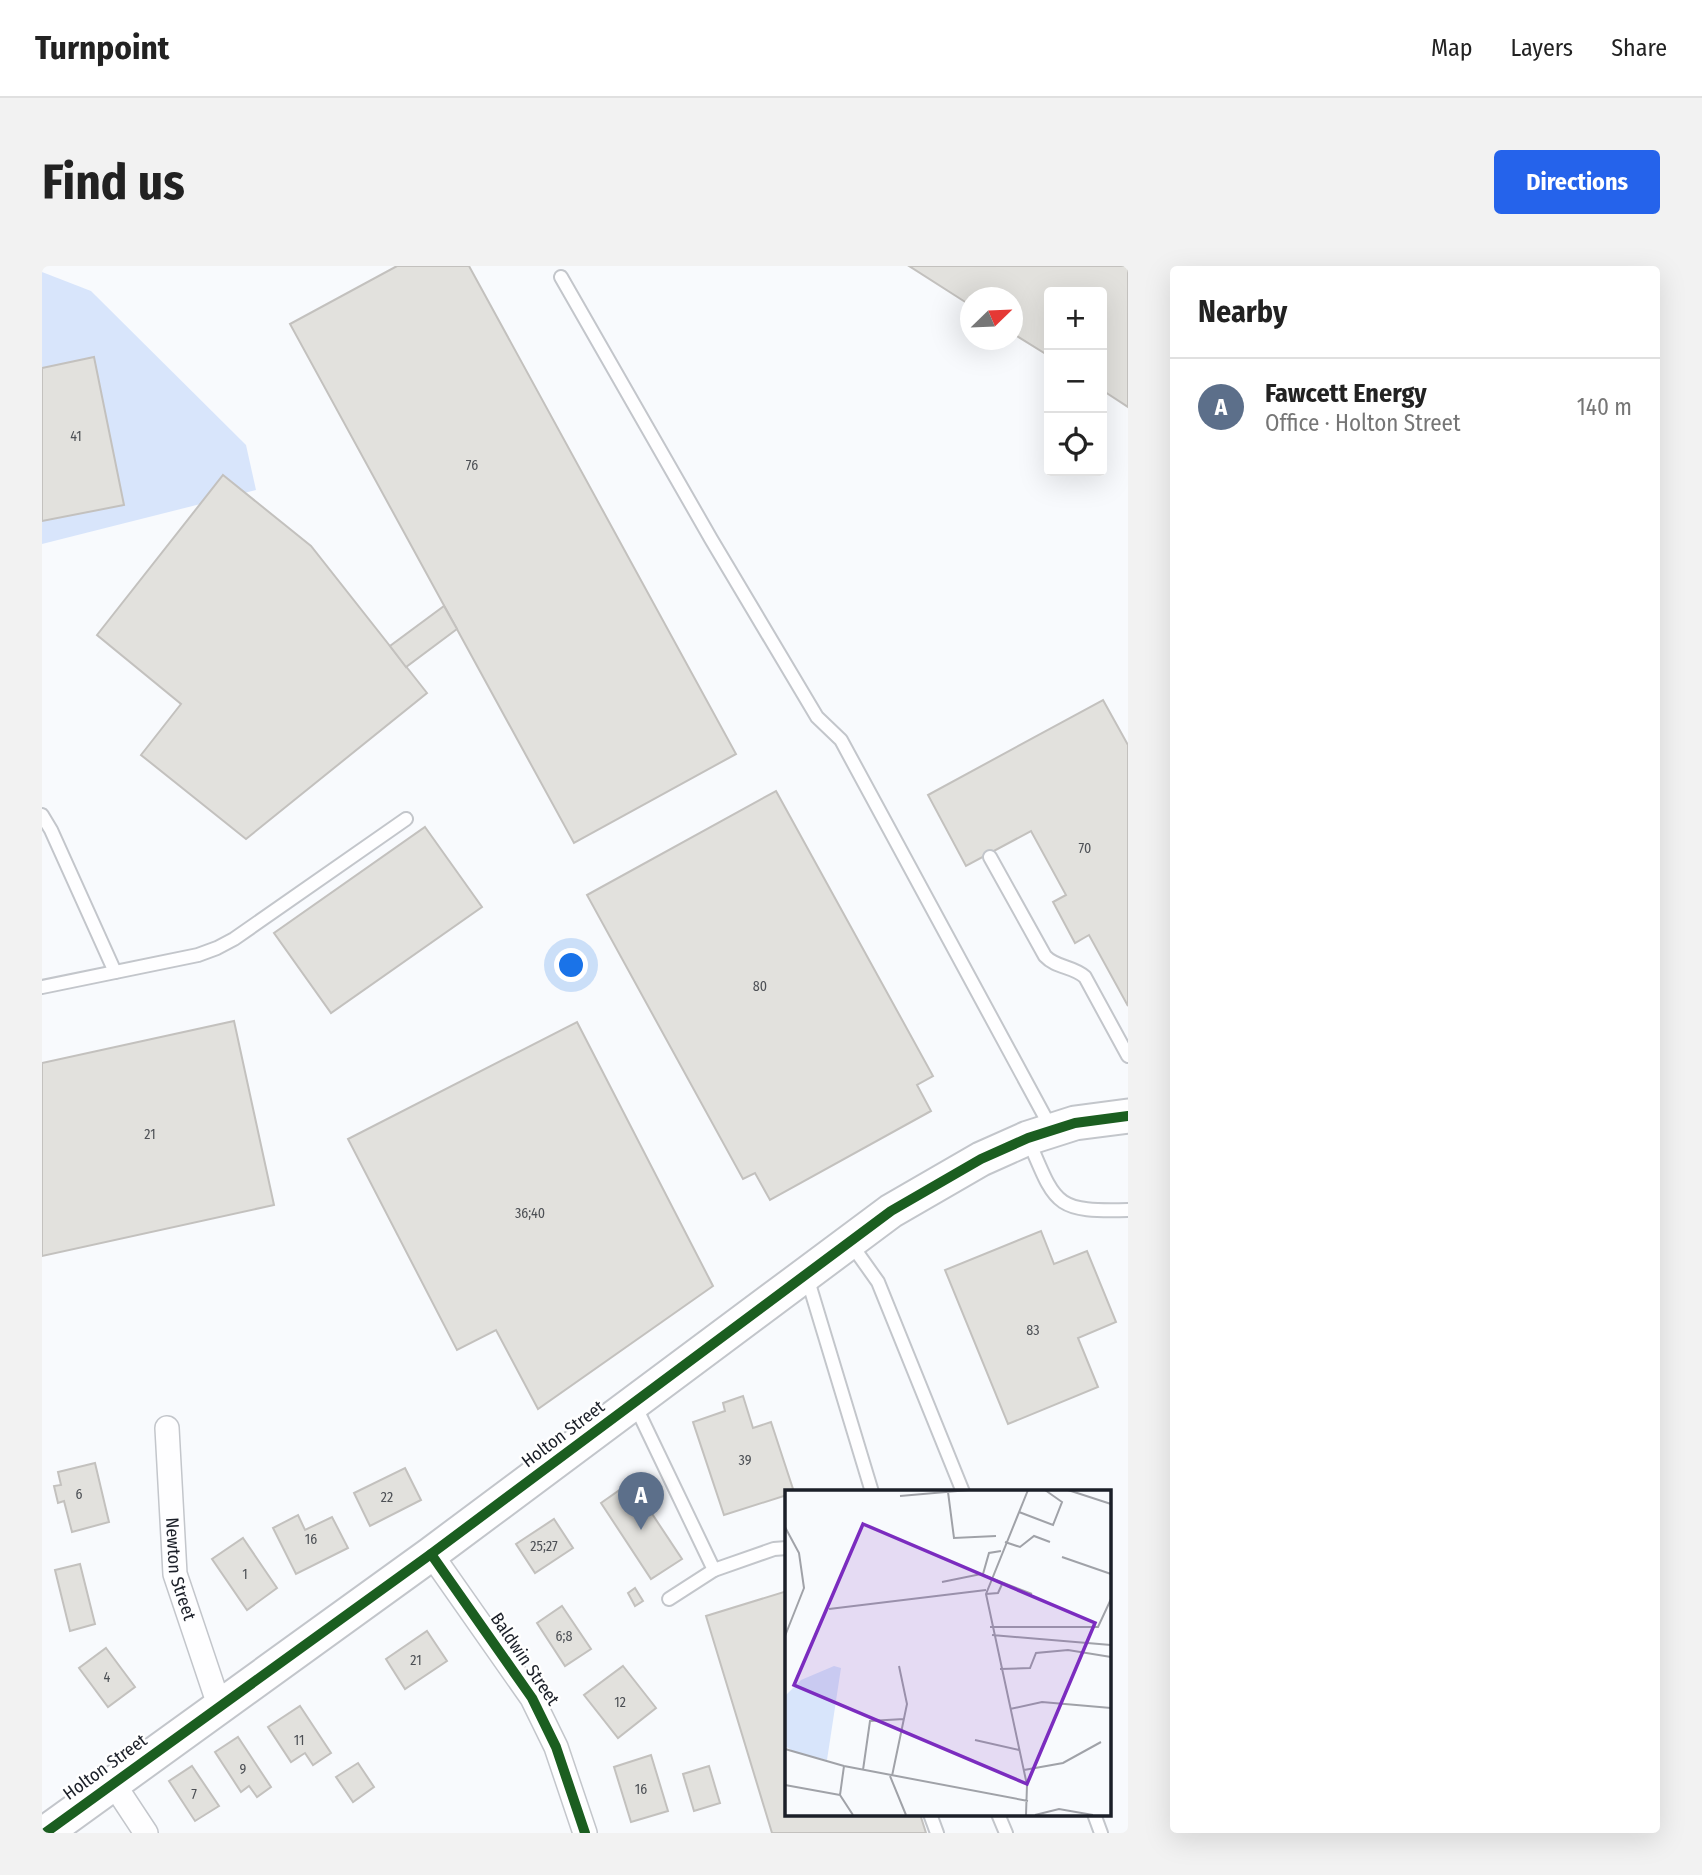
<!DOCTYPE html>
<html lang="en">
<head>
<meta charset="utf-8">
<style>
	:root { --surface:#fff; --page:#f2f2f2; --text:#222; --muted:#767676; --line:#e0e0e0; --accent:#2563eb }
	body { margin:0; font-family:"Fira Sans Condensed",sans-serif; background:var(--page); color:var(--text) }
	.controls { position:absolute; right:21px; top:21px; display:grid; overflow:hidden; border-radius:7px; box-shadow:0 7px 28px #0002 }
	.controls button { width:63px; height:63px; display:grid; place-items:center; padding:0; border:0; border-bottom:2px solid var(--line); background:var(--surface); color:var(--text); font:35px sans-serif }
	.compass { position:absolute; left:918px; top:21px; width:63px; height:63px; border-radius:50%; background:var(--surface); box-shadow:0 7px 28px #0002; rotate:67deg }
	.you { position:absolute; left:530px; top:700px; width:24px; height:24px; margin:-18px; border:5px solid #fff; border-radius:50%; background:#1a73e8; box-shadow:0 0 0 10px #1a73e833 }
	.badge { display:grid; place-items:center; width:46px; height:46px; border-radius:50%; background:var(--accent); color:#fff; font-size:23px; font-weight:700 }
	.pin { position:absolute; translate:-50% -58px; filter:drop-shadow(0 2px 4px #0008) }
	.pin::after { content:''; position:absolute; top:37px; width:24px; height:21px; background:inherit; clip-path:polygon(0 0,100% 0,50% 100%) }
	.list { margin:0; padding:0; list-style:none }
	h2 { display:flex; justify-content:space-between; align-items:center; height:91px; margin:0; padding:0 28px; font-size:30px }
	h2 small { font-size:23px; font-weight:400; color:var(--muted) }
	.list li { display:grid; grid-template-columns:46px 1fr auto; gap:21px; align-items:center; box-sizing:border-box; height:98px; padding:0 28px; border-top:2px solid var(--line) }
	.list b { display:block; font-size:26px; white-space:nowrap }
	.list p { margin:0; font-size:23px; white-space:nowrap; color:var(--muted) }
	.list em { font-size:23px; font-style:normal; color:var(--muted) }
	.icon { flex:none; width:38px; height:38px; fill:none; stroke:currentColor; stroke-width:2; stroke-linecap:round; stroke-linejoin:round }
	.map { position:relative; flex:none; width:1086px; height:1567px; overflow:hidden; border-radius:7px }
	header { display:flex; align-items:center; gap:42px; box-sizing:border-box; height:98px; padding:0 35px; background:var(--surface); border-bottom:2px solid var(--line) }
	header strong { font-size:33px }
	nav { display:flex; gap:38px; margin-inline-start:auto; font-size:24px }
	.intro { display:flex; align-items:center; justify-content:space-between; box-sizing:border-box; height:168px; padding:0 42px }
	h1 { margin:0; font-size:49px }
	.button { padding:18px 32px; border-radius:7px; background:var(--accent); color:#fff; font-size:24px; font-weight:700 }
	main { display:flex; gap:42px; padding:0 42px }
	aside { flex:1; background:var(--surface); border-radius:7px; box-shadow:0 7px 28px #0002 }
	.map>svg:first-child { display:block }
</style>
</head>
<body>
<header>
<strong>Turnpoint</strong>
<nav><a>Map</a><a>Layers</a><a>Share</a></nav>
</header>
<div class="intro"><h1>Find us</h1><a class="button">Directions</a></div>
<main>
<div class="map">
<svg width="1086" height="1567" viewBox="0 0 1086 1567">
	<rect width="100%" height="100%" fill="#f8fafd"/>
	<polygon fill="#d8e5fb" points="0,6 49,25 204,179 214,224 0,278"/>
	<g fill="#e2e1dd" stroke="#c3c1be" stroke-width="2">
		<polygon points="355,0 427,0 694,488 532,577 248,58"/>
		<polygon points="867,0 1086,0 1086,141 1060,124 1060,26 1007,26 1007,90 970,67 970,32 928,32 928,39"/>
		<polygon points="52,91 82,239 0,255 0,102"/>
		<polygon points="181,209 269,280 385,427 204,573 99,489 139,438 55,369"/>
		<polygon points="402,340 415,363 364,401 348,380"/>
		<polygon points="1061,434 1086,479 1086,740 1047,669 1033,677 1011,636 1024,629 989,565 924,600 886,529"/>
		<polygon points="734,525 891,810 875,819 889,845 728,934 713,907 701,913 545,629"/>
		<polygon points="383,561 440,641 289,747 232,667"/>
		<polygon points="192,755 232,939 0,990 0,797"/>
		<polygon points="535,756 671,1020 496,1143 454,1064 415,1084 306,873"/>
		<polygon points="999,965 1012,998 1045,985 1074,1056 1036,1072 1056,1121 966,1158 903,1004"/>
		<polygon points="701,1130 711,1162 729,1156 752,1226 745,1226 745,1229 682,1249 651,1156 683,1145 681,1137"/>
		<polygon points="53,1197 67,1256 30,1266 22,1235 16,1237 12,1220 19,1219 16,1206"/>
		<polygon points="363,1202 379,1234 328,1260 312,1227"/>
		<polygon points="589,1216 640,1293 609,1313 559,1237"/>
		<polygon points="256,1249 263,1264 290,1251 306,1282 254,1308 231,1262"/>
		<polygon points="512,1253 531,1282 493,1307 474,1278"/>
		<polygon points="201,1272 235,1322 205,1344 170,1293"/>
		<polygon points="38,1298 53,1358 28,1365 13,1304"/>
		<polygon points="593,1322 601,1335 593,1340 586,1327"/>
		<polygon points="745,1325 745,1548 878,1548 884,1567 730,1567 664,1350"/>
		<polygon points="520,1340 549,1383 523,1400 495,1357"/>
		<polygon points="385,1365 405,1395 363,1423 344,1393"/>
		<polygon points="64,1382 93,1421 66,1441 37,1402"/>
		<polygon points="581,1400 614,1442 576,1472 542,1429"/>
		<polygon points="258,1440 289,1487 271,1499 263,1487 249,1496 226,1461"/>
		<polygon points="196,1471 229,1521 215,1531 207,1520 199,1526 173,1486"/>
		<polygon points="609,1489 626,1545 589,1556 572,1501"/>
		<polygon points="316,1497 332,1521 311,1536 294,1511"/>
		<polygon points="150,1500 177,1540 153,1555 127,1515"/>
		<polygon points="667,1500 678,1537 652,1545 641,1508"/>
	</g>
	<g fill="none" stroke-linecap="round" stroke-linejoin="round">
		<defs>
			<g id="lane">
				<polyline points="519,11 669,273 775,451 799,474 1009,862"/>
				<polyline points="0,549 9,564 73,706"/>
				<path d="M948 591 1003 690C1014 702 1031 700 1043 711L1086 790"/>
				<polyline points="0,721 156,689 175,682 192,673 364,553"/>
				<path d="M986 873C1014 939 1012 946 1086 944"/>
				<polyline points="809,978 836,1016 921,1226"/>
				<polyline points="765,1011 830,1226"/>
				<polyline points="592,1137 672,1304 732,1283 745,1282"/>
				<polyline points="627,1333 672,1304"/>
				<polyline points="888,1548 895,1567"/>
				<polyline points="956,1548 964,1567"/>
				<polyline points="1052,1548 1059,1567"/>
			</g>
			<g id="street">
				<path id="s1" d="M125 1162 133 1308 177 1439"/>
				<polyline points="389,1288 490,1432 514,1481 543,1567"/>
				<polyline points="71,1517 104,1567"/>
			</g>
			<polyline id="secondary" points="3,1567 389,1288 849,945 939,893 986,872 1033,857 1086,850"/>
		</defs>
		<use href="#lane" stroke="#c3c6cb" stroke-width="16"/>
		<use href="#street" stroke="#c3c6cb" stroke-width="26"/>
		<use href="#secondary" stroke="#c3c6cb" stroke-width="37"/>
		<use href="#lane" stroke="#fefeff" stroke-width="12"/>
		<use href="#street" stroke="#fefeff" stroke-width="23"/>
		<use href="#secondary" stroke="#fefeff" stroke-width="33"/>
		<defs>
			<g id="cycleway">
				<polyline points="389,1288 490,1432 514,1481 543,1567"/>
				<polyline points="3,1567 389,1288 849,945 939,893 986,872 1033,857 1086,850"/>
			</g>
		</defs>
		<use href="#cycleway" stroke="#fff" stroke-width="15"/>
		<use href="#cycleway" stroke="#1b5e20" stroke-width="10"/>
	</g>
	<g text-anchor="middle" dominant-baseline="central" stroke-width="5" stroke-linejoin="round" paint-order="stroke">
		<g font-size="14" fill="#4d5055">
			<text x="34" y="170">41</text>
			<text x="430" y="199">76</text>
			<text x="1043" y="582">70</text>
			<text x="718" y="720">80</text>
			<text x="108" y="868">21</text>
			<text x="488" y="947">36;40</text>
			<text x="991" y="1064">83</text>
			<text x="703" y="1194">39</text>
			<text x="37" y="1228">6</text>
			<text x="345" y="1231">22</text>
			<text x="269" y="1273">16</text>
			<text x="502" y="1280">25;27</text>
			<text x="203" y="1308">1</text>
			<text x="522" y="1370">6;8</text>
			<text x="374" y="1394">21</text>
			<text x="65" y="1411">4</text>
			<text x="578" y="1436">12</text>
			<text x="257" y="1474">11</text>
			<text x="201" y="1503">9</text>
			<text x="599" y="1523">16</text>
			<text x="152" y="1528">7</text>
		</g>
		<g font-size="18" fill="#1b1f28" stroke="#fff">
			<text transform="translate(521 1168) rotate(-37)">Holton Street</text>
			<text stroke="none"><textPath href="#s1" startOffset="142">Newton Street</textPath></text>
			<text transform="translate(483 1393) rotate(56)">Baldwin Street</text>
			<text transform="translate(63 1501) rotate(-36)">Holton Street</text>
		</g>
	</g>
	<g transform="translate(743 1224)">
		<rect width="326" height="326" fill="#f8fafd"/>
		<path d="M49 176 56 178 42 270 11 263 0 256V206L16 190Z" fill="#d8e5fb"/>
		<path fill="none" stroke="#a0a2a8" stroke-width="2" d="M283 0 326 14M163 2 169 48 211 46M115 6 184 0M234 22 268 35 277 12 260 0M0 37 14 63 19 98 0 146M220 52 235 57 249 46 265 52M277 67 326 84M198 84 204 63 216 61M157 92 196 84 247 104M201 104 213 103 218 92M44 119 201 100M205 137H313L326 109M207 145 326 155M215 179 245 178 251 163 283 160 326 167M225 219 257 212 326 218M190 250 234 260M0 259 59 276 243 311M59 276 55 305 68 325M78 280 85 231 119 229M239 280 278 273 316 252M105 286 121 325M107 286 122 214 114 176M0 295 55 305M241 325 242 295 201 104 243 0M250 325 274 319 308 325"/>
		<path fill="#7b2cbf" fill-opacity="0.15" stroke="#7b2cbf" stroke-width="3.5" d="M78 34 310 133 242 294 9 195Z"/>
		<rect width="326" height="326" fill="none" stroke="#1b1f28" stroke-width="3.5"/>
	</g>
</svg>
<div class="controls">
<button>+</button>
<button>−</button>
<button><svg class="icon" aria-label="locate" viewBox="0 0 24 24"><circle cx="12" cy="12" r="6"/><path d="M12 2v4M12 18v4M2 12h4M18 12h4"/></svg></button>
</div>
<svg class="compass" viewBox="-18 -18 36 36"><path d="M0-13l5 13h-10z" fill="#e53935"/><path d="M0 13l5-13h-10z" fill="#767676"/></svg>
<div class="you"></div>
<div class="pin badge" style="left:599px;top:1264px;background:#5c6f8a">A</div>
</div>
<aside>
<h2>Nearby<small></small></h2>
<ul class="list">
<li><span class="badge" style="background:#5c6f8a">A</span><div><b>Fawcett Energy</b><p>Office · Holton Street</p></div><em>140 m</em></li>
</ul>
</aside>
</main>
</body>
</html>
